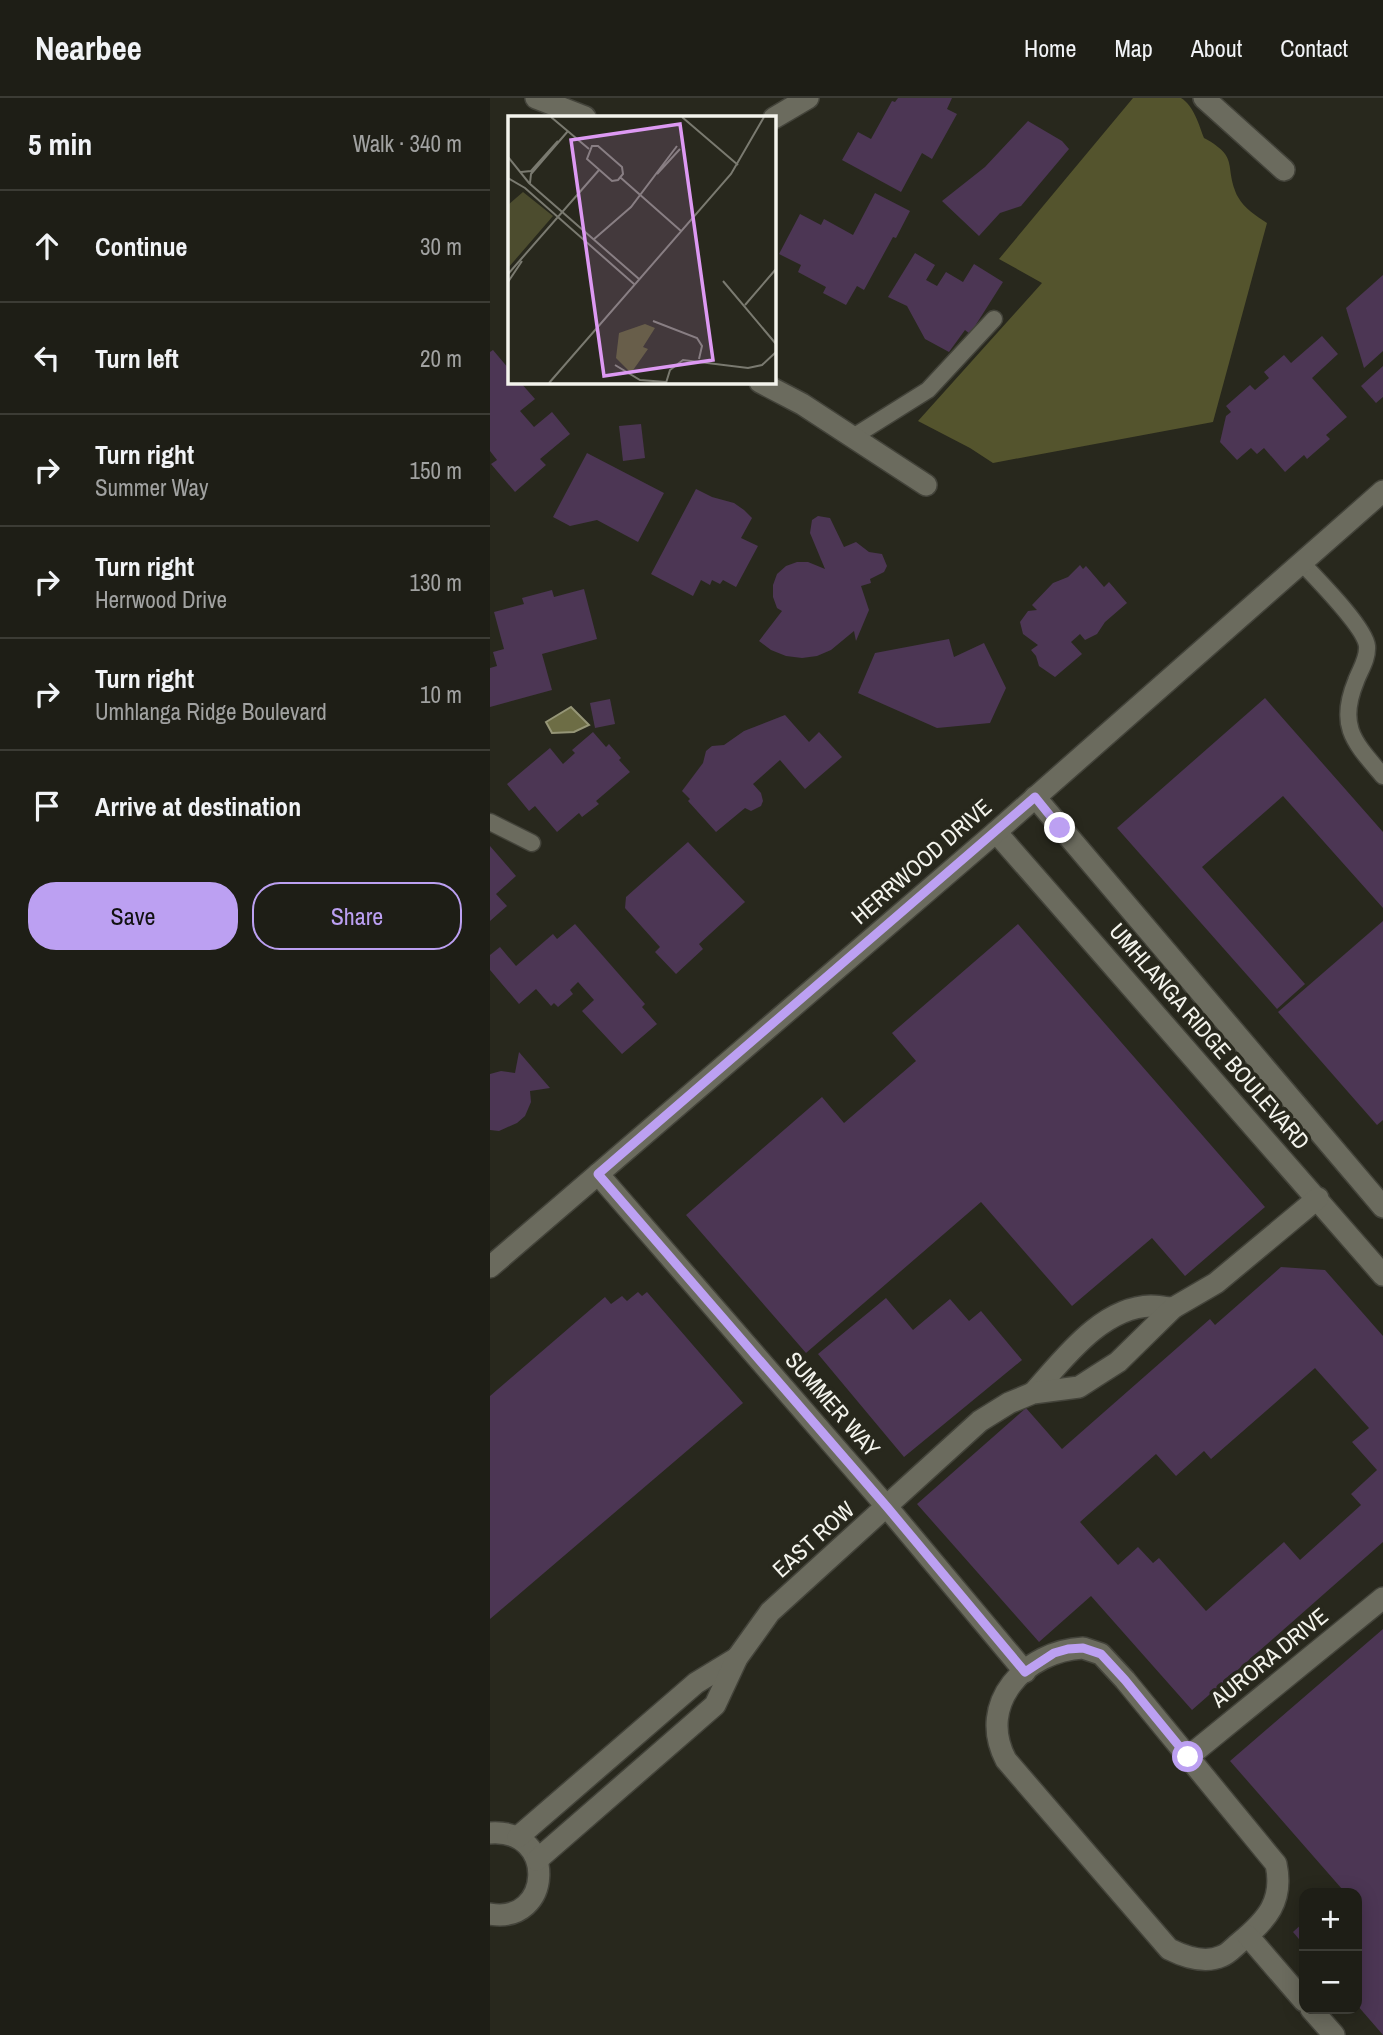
<!DOCTYPE html>
<html lang="en">
<head>
<meta charset="utf-8">
<style>
	:root { --surface:#1e1e16; --page:#26271f; --text:#f1f3f6; --muted:#a1a2a1; --line:#3c3c35; --accent:#bca0f2 }
	body { margin:0; font-family:"Archivo Narrow",sans-serif; background:var(--page); color:var(--text) }
	.controls { position:absolute; right:21px; bottom:21px; display:grid; overflow:hidden; border-radius:14px; box-shadow:0 4px 18px #0003 }
	.controls button { width:63px; height:63px; display:grid; place-items:center; padding:0; border:0; border-bottom:2px solid var(--line); background:var(--surface); color:var(--text); font:35px sans-serif }
	.stop { position:absolute; width:21px; height:21px; margin:-16px; border:5px solid #bca0f2; border-radius:50%; background:#fff }
	.stop.end { background:#bca0f2; border-color:#fff; box-shadow:0 2px 7px #0008 }
	.list { margin:0; padding:0; list-style:none }
	h2 { display:flex; justify-content:space-between; align-items:center; height:91px; margin:0; padding:0 28px; font-size:30px }
	h2 small { font-size:23px; font-weight:400; color:var(--muted) }
	.list li { display:grid; grid-template-columns:46px 1fr auto; gap:21px; align-items:center; box-sizing:border-box; height:112px; padding:0 28px; border-top:2px solid var(--line) }
	.list b { display:block; font-size:26px; white-space:nowrap }
	.list p { margin:0; font-size:23px; white-space:nowrap; color:var(--muted) }
	.list em { font-size:23px; font-style:normal; color:var(--muted) }
	.actions { display:flex; gap:14px; padding:21px 28px }
	.actions a { flex:1; padding:16px 0; border:2px solid var(--accent); border-radius:28px; text-align:center; font-size:24px; color:var(--accent) }
	.actions .main { background:var(--accent); color:#111 }
	.icon { flex:none; width:38px; height:38px; fill:none; stroke:currentColor; stroke-width:2; stroke-linecap:round; stroke-linejoin:round }
	.map { position:relative; flex:none; width:893px; height:1937px; overflow:hidden }
	header { display:flex; align-items:center; gap:42px; box-sizing:border-box; height:98px; padding:0 35px; background:var(--surface); border-bottom:2px solid var(--line) }
	header strong { font-size:33px }
	nav { display:flex; gap:38px; margin-inline-start:auto; font-size:24px }
	main { display:flex }
	aside { flex:1; background:var(--surface) }
	.map>svg:first-child { display:block }
</style>
</head>
<body>
<header>
<strong>Nearbee</strong>
<nav><a>Home</a><a>Map</a><a>About</a><a>Contact</a></nav>
</header>
<main>
<aside>
<h2>5 min<small>Walk · 340 m</small></h2>
<ul class="list">
<li><svg class="icon" aria-label="ahead" viewBox="0 0 24 24"><path d="M12 20V5M6 11l6-6 6 6"/></svg><div><b>Continue</b></div><em>30 m</em></li>
<li><svg class="icon" aria-label="left" viewBox="0 0 24 24"><path d="M17 20v-9H6M10 6l-5 5 5 5"/></svg><div><b>Turn left</b></div><em>20 m</em></li>
<li><svg class="icon" aria-label="right" viewBox="0 0 24 24"><path d="M7 20v-9h11M14 6l5 5-5 5"/></svg><div><b>Turn right</b><p>Summer Way</p></div><em>150 m</em></li>
<li><svg class="icon" aria-label="right" viewBox="0 0 24 24"><path d="M7 20v-9h11M14 6l5 5-5 5"/></svg><div><b>Turn right</b><p>Herrwood Drive</p></div><em>130 m</em></li>
<li><svg class="icon" aria-label="right" viewBox="0 0 24 24"><path d="M7 20v-9h11M14 6l5 5-5 5"/></svg><div><b>Turn right</b><p>Umhlanga Ridge Boulevard</p></div><em>10 m</em></li>
<li><svg class="icon" aria-label="arrive" viewBox="0 0 24 24"><path d="M6 21V4h12l-3 4 3 4H6"/></svg><div><b>Arrive at destination</b></div></li>
</ul>
<div class="actions"><a class="main">Save</a><a>Share</a></div>
</aside>
<div class="map">
<svg width="893" height="1937" viewBox="0 0 893 1937">
	<rect width="100%" height="100%" fill="#28281d"/>
	<path fill="#54542d" d="M643 0H691C704 8 709 27 714 40 751 60 733 68 748 99 754 110 766 118 777 125L723 324 503 365 480 350 428 323 552 185 509 161Z"/>
	<polygon fill="#6d6d45" stroke="#969677" stroke-width="2" points="81,609 99,627 84,634 62,635 56,624"/>
	<g fill="#4c3654" fill-rule="evenodd">
		<polygon points="408,0 462,0 457,11 467,16 442,61 432,55 411,94 352,62 368,34 381,41 402,3 405,4"/>
		<polygon points="538,23 572,43 579,51 531,108 510,115 489,138 452,103 495,69"/>
		<polygon points="385,95 420,113 406,140 403,139 374,192 367,188 356,207 333,195 336,189 308,174 311,167 289,156 310,116 331,127 334,121 363,137"/>
		<polygon points="425,155 445,167 436,182 447,188 456,174 473,184 484,166 513,184 480,236 475,232 459,254 435,241 417,208 398,199"/>
		<polygon points="893,177 893,253 874,270 856,210"/>
		<polygon points="832,238 848,256 822,280 857,319 836,337 840,341 817,361 814,357 795,374 774,350 767,356 761,350 747,362 730,344 736,318 741,314 736,308 760,287 765,292 779,280 774,274 794,257 801,265"/>
		<polygon points="3,252 19,271 19,284 30,284 45,301 30,313 44,329 62,314 80,336 50,361 56,367 25,394 1,366 7,362 0,353 0,254"/>
		<polygon points="893,268 893,299 886,305 871,288"/>
		<polygon points="151,326 155,360 133,363 129,328"/>
		<polygon points="97,355 174,395 148,444 107,422 80,428 63,419"/>
		<polygon points="206,391 222,399 244,405 254,412 262,420 251,440 268,448 246,489 233,482 230,486 222,482 220,487 211,482 203,498 161,476"/>
		<polygon points="328,418 340,420 354,449 366,444 379,454 392,456 397,468 394,474 380,481 381,485 371,488 379,512 366,543 364,533 341,552 327,558 312,560 296,558 281,552 269,543 292,513 287,510 283,499 283,487 287,476 296,468 307,464 318,464 335,471 320,435 322,422"/>
		<polygon points="590,467 593,471 596,468 614,489 619,484 637,505 615,524 607,536 595,542 590,536 581,544 592,556 565,579 549,568 546,558 541,552 548,547 533,536 530,524 538,513 547,512 542,507 563,485 578,479"/>
		<polygon points="94,491 107,541 52,556 62,592 0,609 0,570 7,568 3,554 14,551 4,514 34,506 32,500 62,492 64,499"/>
		<polygon points="459,541 464,559 494,545 516,590 500,625 447,630 368,595 385,555"/>
		<polygon points="775,600 893,734 893,810 793,698 712,769 815,886 787,911 627,730"/>
		<polygon points="120,601 125,626 105,630 100,605"/>
		<polygon points="295,617 319,644 329,634 352,659 315,691 290,662 263,686 271,695 273,703 271,708 261,713 255,710 226,734 198,703 200,701 192,693 213,665 216,653 222,648 234,647 254,633"/>
		<polygon points="103,634 116,649 119,646 131,660 129,662 140,674 106,703 109,706 92,719 89,715 67,734 45,708 39,713 17,686 60,650 73,666 85,655 82,652"/>
		<polygon points="198,744 255,804 209,846 213,851 186,876 165,854 170,849 135,810 136,799"/>
		<polygon points="0,748 26,778 6,796 17,808 0,823"/>
		<polygon points="893,823 893,1022 887,1027 788,914"/>
		<polygon points="85,826 155,906 152,909 167,926 132,956 92,913 104,902 88,884 80,892 83,896 68,909 64,905 61,908 46,891 29,906 0,872 0,857 10,849 26,868 63,836 67,841"/>
		<polygon points="528,826 775,1109 695,1178 662,1140 582,1208 491,1104 316,1255 196,1117 332,999 354,1025 426,963 402,935"/>
		<polygon points="29,954 60,990 40,993 41,1004 35,1018 27,1025 9,1033 0,1032 0,976 11,973 25,975"/>
		<path d="M791 1169 835 1172 893 1238V1444L702 1612 601 1498 549 1544 427 1406 536 1310 572 1351 720 1221 725 1227ZM825 1270 879 1330 862 1344 887 1372 861 1396 871 1407 810 1462 794 1444 716 1513 669 1460 663 1465 648 1449 628 1467 590 1424 666 1356 686 1378 714 1353 721 1361Z"/>
		<polygon points="148,1194 152,1198 157,1194 253,1305 0,1521 0,1298 115,1199 121,1206 132,1198 137,1203"/>
		<polygon points="396,1200 423,1232 460,1201 479,1223 491,1213 532,1262 414,1359 328,1256"/>
		<polygon points="893,1531 893,1937 867,1907 867,1795 847,1795 852,1791 740,1663"/>
		<polygon points="814,1824 814,1847 803,1834"/>
	</g>
	<g fill="none" stroke-linecap="round" stroke-linejoin="round">
		<defs>
			<g id="lane">
				<polyline points="363,339 438,292 504,221"/>
				<path d="M811 464C826 480 875 529 877 548 878 561 870 572 866 583 847 629 865 645 893 678"/>
				<polyline points="0,724 42,745"/>
			</g>
			<g id="street">
				<polyline points="46,0 95,19"/>
				<polyline points="714,0 794,72"/>
				<polyline points="284,20 318,0"/>
				<polyline points="270,284 312,306 436,387"/>
				<polyline points="545,699 893,1109"/>
				<polyline points="506,734 893,1177"/>
				<polyline points="108,1076 397,1409 535,1574"/>
				<path d="M543 1295C573 1262 611 1209 661 1208 668 1208 676 1210 683 1210"/>
				<path d="M593 1550 611 1556 635 1582 786 1766C794 1803 777 1822 749 1845 744 1849 738 1856 732 1858 715 1866 695 1859 679 1851L516 1662C486 1605 536 1553 593 1550Z"/>
				<polyline points="698,1659 893,1500"/>
				<path d="M0 1735C68 1730 62 1827 0 1816"/>
				<polyline points="28,1739 206,1585 247,1560"/>
				<polyline points="47,1762 225,1607 247,1560 280,1514 490,1323 519,1305 543,1295 589,1289 606,1278 628,1264 683,1210 726,1185 828,1100"/>
				<polyline points="758,1838 814,1903"/>
				<polyline points="821,1911 844,1937"/>
			</g>
			<polyline id="secondary" points="0,1169 506,734 893,393"/>
		</defs>
		<use href="#lane" stroke="#43433a" stroke-width="19"/>
		<use href="#street" stroke="#43433a" stroke-width="24"/>
		<use href="#secondary" stroke="#43433a" stroke-width="24"/>
		<use href="#lane" stroke="#6b6b5e" stroke-width="16"/>
		<use href="#street" stroke="#6b6b5e" stroke-width="21"/>
		<use href="#secondary" stroke="#6b6b5e" stroke-width="21"/>
	</g>
	<g fill="none" stroke-linecap="round" stroke-linejoin="round">
		<polyline stroke="#bca0f2" stroke-width="9" points="570,730 545,699 108,1076 397,1409 535,1574 564,1555 578,1551 593,1550 611,1556 635,1582 698,1659"/>
	</g>
	<g text-anchor="middle" dominant-baseline="central" stroke-width="7" stroke-linejoin="round" paint-order="stroke">
		<g font-size="23" fill="#f4f4ed" stroke="#28281d">
			<text transform="translate(431 763) rotate(-41)">HERRWOOD DRIVE</text>
			<text transform="translate(720 938) rotate(49)">UMHLANGA RIDGE BOULEVARD</text>
			<text transform="translate(343 1306) rotate(49)">SUMMER WAY</text>
			<text transform="translate(323 1441) rotate(-42)">EAST ROW</text>
			<text transform="translate(779 1559) rotate(-39)">AURORA DRIVE</text>
		</g>
	</g>
	<g transform="translate(18 18)">
		<rect width="268" height="268" fill="#28281d"/>
		<path d="M15 76 45 100 0 152V89Z" fill="#4c4c2e"/>
		<path d="M137 208 147 212 135 231 140 233 123 257 108 242 111 217Z" fill="#54542d"/>
		<path fill="none" stroke="#7a7a70" stroke-width="2" d="M43 1 81 33M174 1 230 49M84 30H90L114 51 115 58 110 64 104 65 79 43ZM0 41 21 67 131 163M13 56 23 55 50 25M149 58 172 33M0 62 17 72 126 168M113 62 173 115M22 67 23 58 60 15M85 124 123 91 169 30M0 158 91 54M215 165 268 228M0 166 14 145M237 189 268 153M145 205 189 222 194 230 191 243M107 249 132 264 158 266M41 267 223 58 256 1M158 267 162 254 175 244 240 252 254 249 268 236"/>
		<path fill="#dd99f3" fill-opacity="0.15" stroke="#dd99f3" stroke-width="3.5" d="M172 8 205 244 96 260 63 24Z"/>
		<rect width="268" height="268" fill="none" stroke="#f4f4ed" stroke-width="3.5"/>
	</g>
</svg>
<div class="controls">
<button>+</button>
<button>−</button>
</div>
<div class="stop" style="left:698px;top:1659px"></div>
<div class="stop end" style="left:570px;top:730px"></div>
</div>
</main>
</body>
</html>
